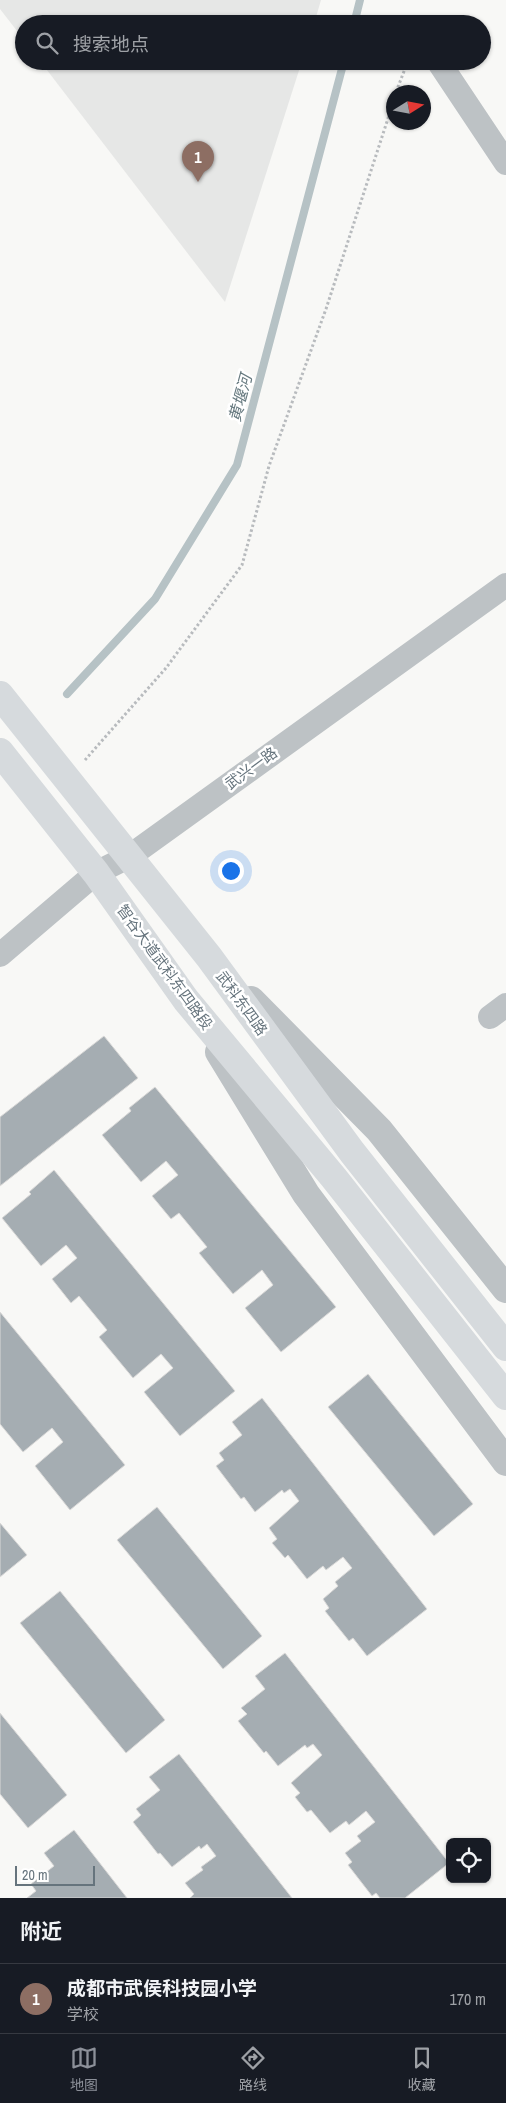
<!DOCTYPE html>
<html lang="zh">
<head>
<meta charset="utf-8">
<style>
	:root { --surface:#171b24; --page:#242831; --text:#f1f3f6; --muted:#9ea1a6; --line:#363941; --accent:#8c9099 }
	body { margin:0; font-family:"Archivo Narrow","Noto Sans SC",sans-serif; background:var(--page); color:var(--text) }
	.controls { position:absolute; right:15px; bottom:15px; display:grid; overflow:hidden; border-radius:8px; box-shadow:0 1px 4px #0004 }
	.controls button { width:45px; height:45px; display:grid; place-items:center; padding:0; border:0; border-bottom:1px solid var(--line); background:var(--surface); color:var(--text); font:25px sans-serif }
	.compass { position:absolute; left:386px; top:85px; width:45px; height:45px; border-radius:50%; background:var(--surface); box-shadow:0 1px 4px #0004; rotate:79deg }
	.scale { position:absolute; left:15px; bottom:12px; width:80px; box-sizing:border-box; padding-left:5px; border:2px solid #66747d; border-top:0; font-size:14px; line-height:18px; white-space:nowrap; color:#66747d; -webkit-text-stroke:4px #fff; paint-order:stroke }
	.you { position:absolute; left:230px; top:870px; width:18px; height:18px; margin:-12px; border:4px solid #fff; border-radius:50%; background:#1a73e8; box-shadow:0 0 0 8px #1a73e833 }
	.badge { display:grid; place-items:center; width:32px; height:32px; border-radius:50%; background:var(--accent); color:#fff; font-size:16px; font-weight:700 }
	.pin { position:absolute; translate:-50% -41px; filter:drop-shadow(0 1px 2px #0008) }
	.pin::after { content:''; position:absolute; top:26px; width:18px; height:15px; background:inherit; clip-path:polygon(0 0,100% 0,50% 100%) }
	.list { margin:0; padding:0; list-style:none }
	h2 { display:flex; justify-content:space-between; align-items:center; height:65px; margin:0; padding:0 20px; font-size:21px }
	h2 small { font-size:16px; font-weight:400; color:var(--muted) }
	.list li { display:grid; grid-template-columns:32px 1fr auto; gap:15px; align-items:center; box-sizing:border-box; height:70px; padding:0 20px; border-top:1px solid var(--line) }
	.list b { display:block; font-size:19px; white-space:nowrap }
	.list p { margin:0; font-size:16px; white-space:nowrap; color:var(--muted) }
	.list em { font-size:16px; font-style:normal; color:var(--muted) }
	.icon { flex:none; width:28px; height:28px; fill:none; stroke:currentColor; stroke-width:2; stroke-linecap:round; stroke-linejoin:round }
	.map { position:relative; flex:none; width:506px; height:1898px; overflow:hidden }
	.search { position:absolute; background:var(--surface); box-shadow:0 1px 4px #0004; left:15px; right:15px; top:15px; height:55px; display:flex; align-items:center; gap:12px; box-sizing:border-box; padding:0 18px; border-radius:28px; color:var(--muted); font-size:19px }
	.sheet { height:135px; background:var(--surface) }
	nav { display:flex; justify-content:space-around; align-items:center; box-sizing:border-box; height:70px; border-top:1px solid var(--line); background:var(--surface); font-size:14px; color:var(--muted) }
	nav a { display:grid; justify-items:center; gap:2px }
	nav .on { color:var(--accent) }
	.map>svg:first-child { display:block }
</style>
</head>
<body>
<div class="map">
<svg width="506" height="1898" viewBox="0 0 506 1898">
	<rect width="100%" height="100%" fill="#f8f8f6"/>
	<g fill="#e6e7e6">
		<polygon points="0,0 321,0 314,24 24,24 24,40 0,9"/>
		<polygon points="40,61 302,61 225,302"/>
	</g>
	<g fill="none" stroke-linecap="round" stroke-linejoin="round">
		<g stroke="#b6c2c5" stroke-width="8">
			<polyline points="354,24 360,0"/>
			<polyline points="67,694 155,599 237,465 344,61"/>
		</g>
	</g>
	<g fill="#a5adb2" stroke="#dad9d8">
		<polygon points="104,1036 138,1078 0,1186 0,1117"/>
		<polygon points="155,1087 336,1307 281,1352 245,1308 273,1285 262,1270 233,1294 199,1253 207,1247 179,1213 171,1219 152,1196 178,1175 166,1161 141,1182 102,1135 131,1111 129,1108"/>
		<polygon points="54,1170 235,1391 180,1436 144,1392 173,1368 161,1354 133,1378 99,1337 107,1330 79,1296 71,1303 52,1279 77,1258 66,1245 41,1266 2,1218 31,1194 29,1192"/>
		<polygon points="0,1312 125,1465 70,1510 35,1466 63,1442 52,1428 23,1452 0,1424"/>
		<polygon points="368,1374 473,1504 434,1536 328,1407"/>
		<polygon points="262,1398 427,1609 367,1656 353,1638 349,1641 325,1611 329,1608 323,1599 338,1586 335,1582 352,1568 343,1557 326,1570 323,1566 307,1579 288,1555 285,1558 272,1543 277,1539 269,1528 299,1501 290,1489 284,1493 282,1490 255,1512 244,1497 241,1499 216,1466 224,1460 219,1453 242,1435 232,1422"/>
		<polygon points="157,1507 262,1636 223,1669 117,1540"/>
		<polygon points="0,1523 27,1555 0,1577"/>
		<polygon points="60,1591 165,1720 126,1753 20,1623"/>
		<polygon points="285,1653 449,1863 405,1898 380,1898 376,1893 372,1896 348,1865 352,1862 345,1853 361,1841 357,1836 375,1822 366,1811 349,1825 346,1821 330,1833 311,1810 307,1812 295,1797 300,1793 291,1783 322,1755 313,1744 307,1748 305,1745 278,1766 266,1751 264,1753 238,1721 247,1714 241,1708 265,1689 255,1676"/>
		<polygon points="0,1713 67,1795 28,1828 0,1794"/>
		<polygon points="179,1754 292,1898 190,1898 194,1894 185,1883 203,1870 201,1867 216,1856 207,1844 201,1849 199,1846 172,1867 160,1853 158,1854 133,1822 141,1815 136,1809 160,1790 149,1777"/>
		<polygon points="74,1830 127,1898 27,1898 36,1891 31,1884 54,1866 44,1853"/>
	</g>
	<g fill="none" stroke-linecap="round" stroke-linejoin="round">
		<g stroke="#b8bbbe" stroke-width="3" stroke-dasharray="2.5 2.5" stroke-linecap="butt">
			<polyline points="396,92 408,61"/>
			<polyline points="85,760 166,668 242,565 269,466 326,309 394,100"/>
		</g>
		<g stroke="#bdc2c5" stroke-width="24">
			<polyline points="438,61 506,163"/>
			<polyline points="0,955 96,873 130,856 506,585"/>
			<polyline points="490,1017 506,1005"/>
		</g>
		<g stroke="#bdc2c5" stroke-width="28">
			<polyline points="251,1000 379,1130 506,1289"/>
			<polyline points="219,1052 306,1194 506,1462"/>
		</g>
		<g stroke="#d6dadd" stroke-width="28">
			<polyline points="0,695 209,957 352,1152 506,1347"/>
			<polyline points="0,752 96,873 186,1000 334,1178 506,1396"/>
		</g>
	</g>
	<g text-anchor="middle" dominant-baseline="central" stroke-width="5" stroke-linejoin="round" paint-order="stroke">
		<g font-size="15" fill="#66747d" stroke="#fff">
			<text transform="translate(251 768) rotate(-36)">武兴一路</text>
			<text transform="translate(165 967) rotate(54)">智谷大道武科东四路段</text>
			<text transform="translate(242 1003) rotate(54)">武科东四路</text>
		</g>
		<g font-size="16" font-style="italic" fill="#66797f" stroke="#fff">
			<text transform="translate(240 398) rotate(-75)">黄堰河</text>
		</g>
	</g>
</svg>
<div class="controls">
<button><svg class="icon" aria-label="locate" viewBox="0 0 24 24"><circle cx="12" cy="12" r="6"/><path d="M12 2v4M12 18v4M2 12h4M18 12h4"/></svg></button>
</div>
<svg class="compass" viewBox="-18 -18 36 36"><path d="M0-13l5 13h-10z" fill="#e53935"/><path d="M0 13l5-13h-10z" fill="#9ea1a6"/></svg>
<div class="scale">20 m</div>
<div class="you"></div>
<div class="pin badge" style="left:198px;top:182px;background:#8d6e63">1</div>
<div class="search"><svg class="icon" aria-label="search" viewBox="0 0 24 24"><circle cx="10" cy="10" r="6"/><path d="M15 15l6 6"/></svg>搜索地点</div>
</div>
<section class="sheet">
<h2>附近<small></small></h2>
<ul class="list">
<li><span class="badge" style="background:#8d6e63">1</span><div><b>成都市武侯科技园小学</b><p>学校</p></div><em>170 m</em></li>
</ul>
</section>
<nav>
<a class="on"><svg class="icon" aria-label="map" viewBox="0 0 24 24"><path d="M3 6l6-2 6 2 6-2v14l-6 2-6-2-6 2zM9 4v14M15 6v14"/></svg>地图</a>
<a><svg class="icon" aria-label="directions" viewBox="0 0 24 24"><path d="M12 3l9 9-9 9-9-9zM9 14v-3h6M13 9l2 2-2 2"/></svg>路线</a>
<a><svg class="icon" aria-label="saved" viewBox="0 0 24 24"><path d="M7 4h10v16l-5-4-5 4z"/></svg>收藏</a>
</nav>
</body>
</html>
